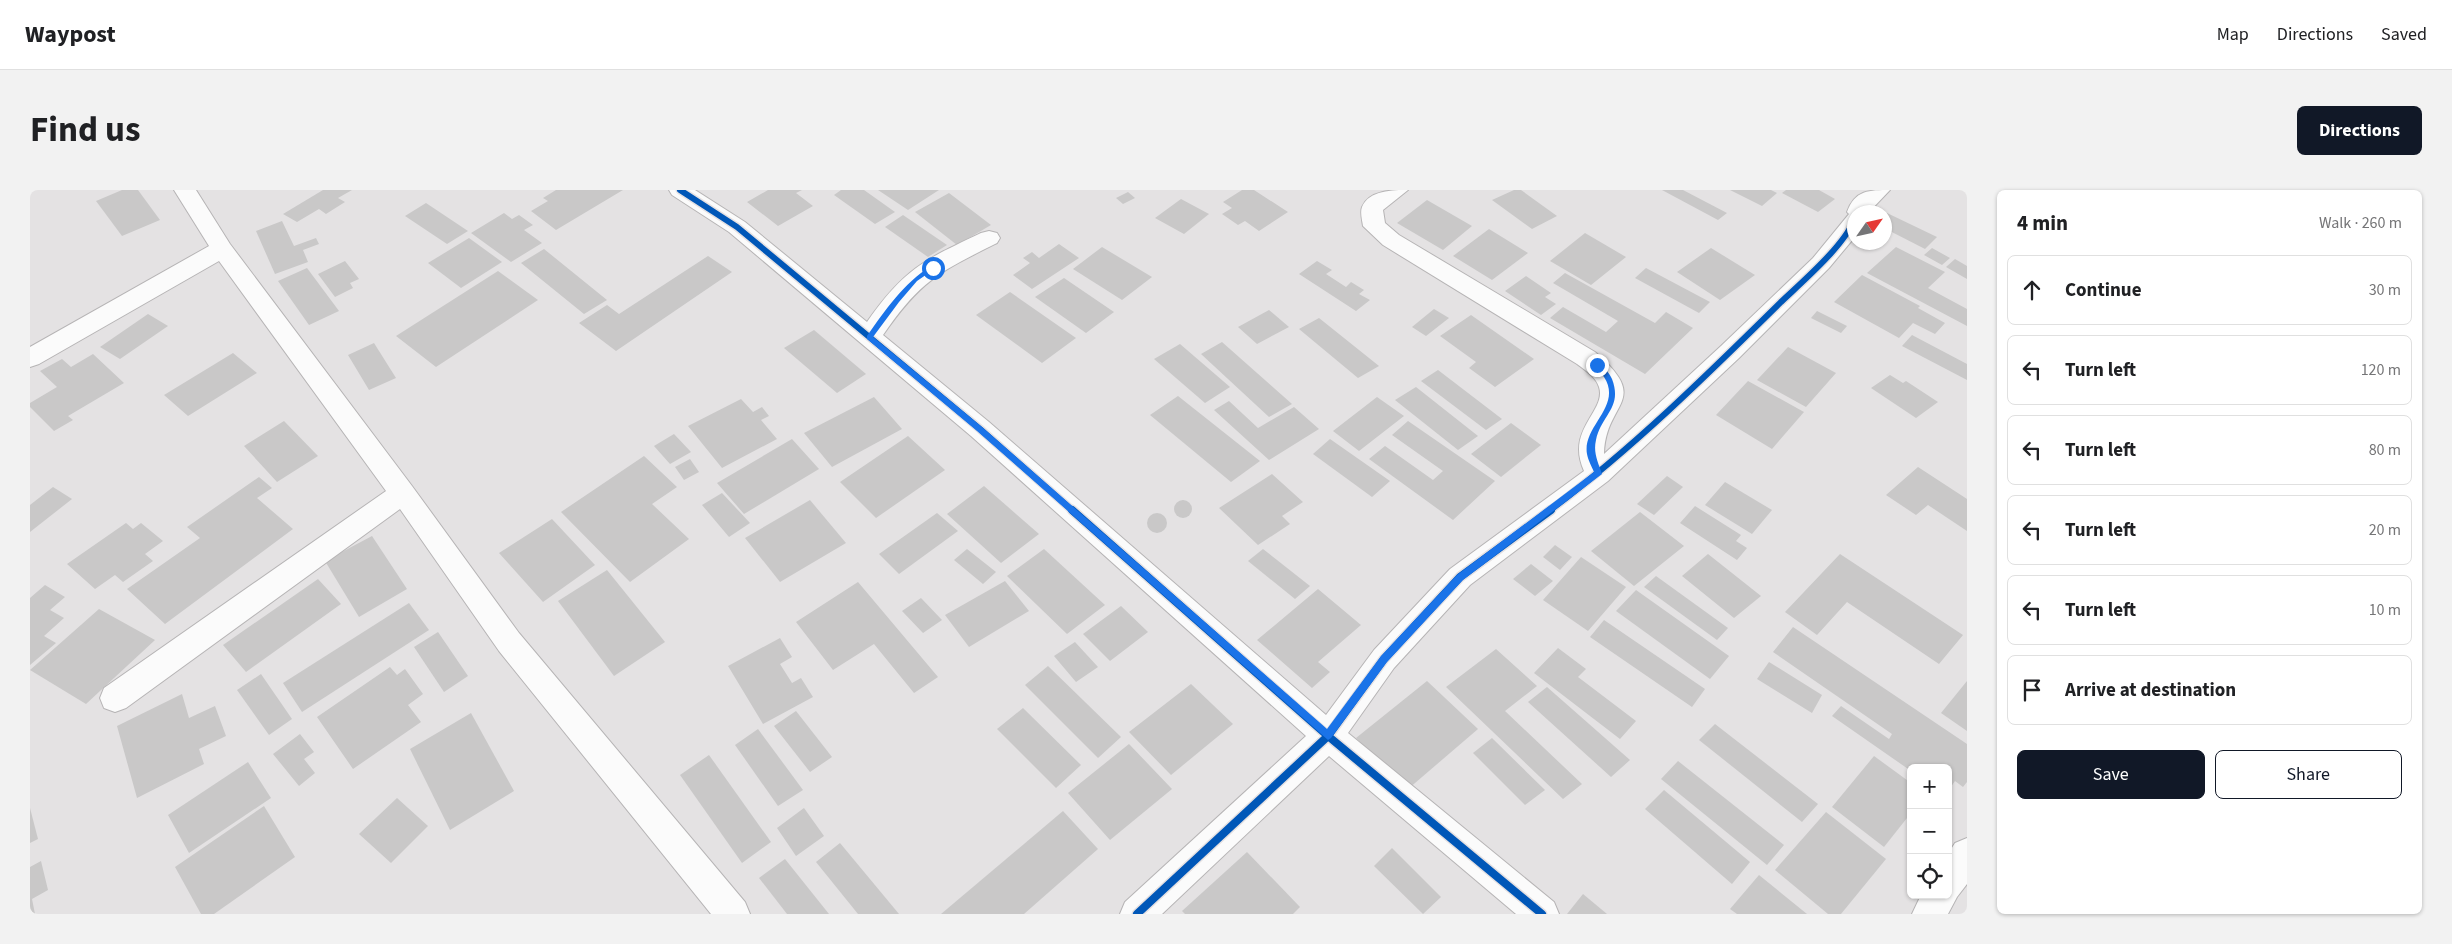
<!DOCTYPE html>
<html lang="en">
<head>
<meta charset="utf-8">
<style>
	:root { --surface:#fff; --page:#f2f2f2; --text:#202124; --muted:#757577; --line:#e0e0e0; --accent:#111827 }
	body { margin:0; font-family:"Source Sans 3",sans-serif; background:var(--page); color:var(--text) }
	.controls { position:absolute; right:15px; bottom:15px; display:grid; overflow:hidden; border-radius:8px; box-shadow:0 1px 4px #0004 }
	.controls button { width:45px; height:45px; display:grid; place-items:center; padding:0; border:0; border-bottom:1px solid var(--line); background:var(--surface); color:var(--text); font:25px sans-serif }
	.compass { position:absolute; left:1817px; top:15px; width:45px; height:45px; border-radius:50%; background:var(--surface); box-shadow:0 1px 4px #0004; rotate:56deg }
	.stop { position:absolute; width:15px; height:15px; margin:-11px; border:4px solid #1a73e8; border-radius:50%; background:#fff }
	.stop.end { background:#1a73e8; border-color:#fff; box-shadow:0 1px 5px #0008 }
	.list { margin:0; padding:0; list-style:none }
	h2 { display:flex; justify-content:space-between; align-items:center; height:65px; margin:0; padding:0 20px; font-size:21px }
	h2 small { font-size:16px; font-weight:400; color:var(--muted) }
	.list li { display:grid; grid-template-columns:32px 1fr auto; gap:15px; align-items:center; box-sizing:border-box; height:70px; margin:0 10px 10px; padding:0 10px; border:1px solid var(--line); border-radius:8px }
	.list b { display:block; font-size:19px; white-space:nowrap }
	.list em { font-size:16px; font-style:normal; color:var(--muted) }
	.actions { display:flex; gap:10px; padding:15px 20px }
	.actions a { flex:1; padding:11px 0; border:1px solid var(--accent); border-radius:8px; text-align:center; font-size:18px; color:var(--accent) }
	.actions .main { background:var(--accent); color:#fff }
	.icon { flex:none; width:28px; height:28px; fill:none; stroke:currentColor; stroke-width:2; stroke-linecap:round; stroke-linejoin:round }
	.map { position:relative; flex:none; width:1937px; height:724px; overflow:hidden; border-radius:8px }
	header { display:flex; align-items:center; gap:30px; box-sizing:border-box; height:70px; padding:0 25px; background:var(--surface); border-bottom:1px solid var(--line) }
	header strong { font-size:24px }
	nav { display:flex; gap:28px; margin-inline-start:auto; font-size:18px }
	.intro { display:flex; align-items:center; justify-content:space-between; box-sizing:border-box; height:120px; padding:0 30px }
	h1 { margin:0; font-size:35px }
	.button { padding:12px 22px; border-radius:8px; background:var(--accent); color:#fff; font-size:18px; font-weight:700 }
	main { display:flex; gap:30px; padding:0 30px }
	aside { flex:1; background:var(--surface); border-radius:8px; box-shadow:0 1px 4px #0004 }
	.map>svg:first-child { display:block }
</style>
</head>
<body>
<header>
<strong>Waypost</strong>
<nav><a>Map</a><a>Directions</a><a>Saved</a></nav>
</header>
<div class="intro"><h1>Find us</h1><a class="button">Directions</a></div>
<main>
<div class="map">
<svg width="1937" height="724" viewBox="0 0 1937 724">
	<rect width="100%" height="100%" fill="#e4e2e3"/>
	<g fill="#c9c8c8">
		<polygon points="92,0 108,0 130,30 92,46 66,11"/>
		<polygon points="293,0 322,0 308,8 315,12 296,24 289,19 267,32 253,24"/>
		<polygon points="526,0 593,0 526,40 501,21 518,11 513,8"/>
		<polygon points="738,0 772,0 766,3 783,16 748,36 717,12"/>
		<polygon points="811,0 834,0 865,22 845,34 804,5"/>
		<polygon points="848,0 909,0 878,20"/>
		<polygon points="1212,0 1224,0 1258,22 1229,41 1215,31 1208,35 1192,24 1202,18 1193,12"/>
		<polygon points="1484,0 1491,0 1527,26 1502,39 1462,10"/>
		<polygon points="1632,0 1653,0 1697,23 1688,30"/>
		<polygon points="1700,0 1741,0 1747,3 1732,16"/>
		<polygon points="1756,0 1789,0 1805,9 1788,22 1752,3"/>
		<polygon points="1098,2 1105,8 1093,14 1086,8"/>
		<polygon points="919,3 961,35 927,55 885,22"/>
		<polygon points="1151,9 1179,24 1154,44 1125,28"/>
		<polygon points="1397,10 1442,36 1413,60 1367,33"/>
		<polygon points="396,13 438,41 417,54 375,26"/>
		<polygon points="474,23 482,29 489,25 503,35 494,40 512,53 481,72 441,43"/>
		<polygon points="1857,23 1907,47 1895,59 1854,38 1854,25"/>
		<polygon points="873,25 917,55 898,67 855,37"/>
		<polygon points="252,31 264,56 286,48 289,54 273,60 278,72 245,84 226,41"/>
		<polygon points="1459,39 1498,63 1462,90 1423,66"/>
		<polygon points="1555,43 1596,67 1561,95 1520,71"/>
		<polygon points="439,48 472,72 431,98 398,73"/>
		<polygon points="1029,54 1049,68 1002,99 983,85 1000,73 993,68 1002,62 1009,68"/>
		<polygon points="1072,57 1122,87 1092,110 1043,79"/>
		<polygon points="1866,57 1915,82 1898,98 1937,119 1937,136 1837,83"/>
		<polygon points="1681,58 1725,85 1690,110 1647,82"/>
		<polygon points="1902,58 1920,68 1912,75 1894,65"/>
		<polygon points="514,59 577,110 554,124 491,73"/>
		<polygon points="678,66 702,82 586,161 549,133 577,115 589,124"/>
		<polygon points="1925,69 1937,76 1937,89 1916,77"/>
		<polygon points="315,71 329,89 320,93 323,98 305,107 288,84"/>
		<polygon points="1287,71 1302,80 1296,84 1316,97 1321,92 1334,100 1329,104 1340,110 1326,121 1269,84"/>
		<polygon points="277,78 309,121 279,135 248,91"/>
		<polygon points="1616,78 1680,112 1669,123 1605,88"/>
		<polygon points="468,81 508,110 406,177 366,146"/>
		<polygon points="1535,83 1625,133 1636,122 1663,138 1615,184 1520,128 1533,117 1576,142 1588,131 1523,93"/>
		<polygon points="1832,85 1890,116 1888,118 1915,133 1905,144 1883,133 1869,148 1804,112"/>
		<polygon points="1496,86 1521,103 1515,107 1526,114 1511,125 1475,101"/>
		<polygon points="1034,88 1084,122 1056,143 1005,107"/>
		<polygon points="980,102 1046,148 1012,173 946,125"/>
		<polygon points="1404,119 1419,128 1396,146 1382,137"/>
		<polygon points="1239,120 1259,137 1227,154 1208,137"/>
		<polygon points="1787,121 1817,136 1811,143 1781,128"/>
		<polygon points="118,124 138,136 90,169 70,157"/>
		<polygon points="1441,125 1504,169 1465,197 1439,178 1446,172 1410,146"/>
		<polygon points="1289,128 1349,176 1328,188 1269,139"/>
		<polygon points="784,140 836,184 807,203 754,158"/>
		<polygon points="1882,145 1937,174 1937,190 1872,156"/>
		<polygon points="1192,152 1262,214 1239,227 1171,164"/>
		<polygon points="344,153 366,188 339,200 318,165"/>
		<polygon points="1150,154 1200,197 1175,213 1124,169"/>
		<polygon points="1758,157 1806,183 1776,217 1727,190"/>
		<polygon points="203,163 227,183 158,226 134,205"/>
		<polygon points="63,164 94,193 38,226 43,230 24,241 0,217 0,213 27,197 10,181 32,169 41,177"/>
		<polygon points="1408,180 1472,229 1456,240 1391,191"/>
		<polygon points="1860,185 1873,193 1876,191 1908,212 1886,228 1841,198"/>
		<polygon points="1718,191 1774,222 1742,259 1686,225"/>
		<polygon points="1386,197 1448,246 1428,260 1365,210"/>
		<polygon points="1148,206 1230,271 1201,292 1120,225"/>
		<polygon points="844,207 872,239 802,277 774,243"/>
		<polygon points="1347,207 1374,226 1329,261 1303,241"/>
		<polygon points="711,209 723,222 732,217 739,226 731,230 747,249 692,278 658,236"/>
		<polygon points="1199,211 1228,238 1264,217 1289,239 1239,270 1184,220"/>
		<polygon points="254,231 288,266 247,292 214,256"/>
		<polygon points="1378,231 1465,291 1423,330 1339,269 1355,256 1403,290 1413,281 1362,245"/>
		<polygon points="1481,233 1511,255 1471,287 1441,264"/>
		<polygon points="644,244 661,262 640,274 624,256"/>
		<polygon points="878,246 915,280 846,328 810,292"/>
		<polygon points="762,249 789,279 714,324 687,293"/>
		<polygon points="1300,249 1360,291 1342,307 1283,264"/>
		<polygon points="614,266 647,297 622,314 659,349 600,392 531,322"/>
		<polygon points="660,269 669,282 654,290 645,277"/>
		<polygon points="1888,277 1937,309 1937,341 1898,315 1886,325 1856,305"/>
		<polygon points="1242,284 1273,312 1252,326 1260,334 1228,355 1189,318"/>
		<polygon points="1637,286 1653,297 1624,325 1607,314"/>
		<polygon points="229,287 242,298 227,308 263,339 135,434 97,399 170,348 157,337"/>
		<polygon points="1695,292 1742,320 1722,344 1675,315"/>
		<polygon points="954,296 1009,344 971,373 917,324"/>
		<polygon points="23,297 42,309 0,342 0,315"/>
		<polygon points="692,303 720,333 699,347 672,315"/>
		<circle cx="1153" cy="319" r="9"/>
		<polygon points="780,310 816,353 750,392 715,348"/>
		<polygon points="1665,316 1711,345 1706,351 1717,358 1707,370 1650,333"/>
		<polygon points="1610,322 1654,356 1604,396 1561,361"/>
		<circle cx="1127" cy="333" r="10"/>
		<polygon points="907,323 928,341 869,384 849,364"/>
		<polygon points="522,329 565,375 513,412 469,363"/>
		<polygon points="96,333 103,339 111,333 133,351 115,364 123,371 93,392 85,385 65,399 37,374"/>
		<polygon points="342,346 377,399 329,427 295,371"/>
		<polygon points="1525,355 1542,367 1530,380 1513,367"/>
		<polygon points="937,359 966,382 953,394 924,370"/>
		<polygon points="1014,359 1075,415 1037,444 977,386"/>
		<polygon points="1233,359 1280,396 1265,409 1218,371"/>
		<polygon points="1678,364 1731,406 1704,428 1652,386"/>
		<polygon points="1810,364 1933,445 1909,474 1817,412 1787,445 1755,422"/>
		<polygon points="1551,367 1596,397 1558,441 1513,410"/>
		<polygon points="1501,374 1523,391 1505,406 1483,389"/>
		<polygon points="577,380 635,452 584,486 528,411"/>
		<polygon points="1626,386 1698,438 1687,450 1614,397"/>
		<polygon points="288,389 311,414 216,482 193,455"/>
		<polygon points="975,391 999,421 939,457 915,425"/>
		<polygon points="828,392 908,487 884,503 844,454 803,480 766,432"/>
		<polygon points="15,395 35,407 20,420 34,428 14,446 26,453 0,475 0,408"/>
		<polygon points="1288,399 1331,435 1288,472 1300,482 1282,498 1227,450"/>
		<polygon points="1606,400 1699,466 1680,489 1586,421"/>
		<polygon points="891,408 912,430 893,443 872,421"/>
		<polygon points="379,413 399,440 272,522 253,493"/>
		<polygon points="1091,416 1118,442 1080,471 1053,444"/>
		<polygon points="69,419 125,450 56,514 0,480"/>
		<polygon points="1574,430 1675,499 1662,517 1560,447"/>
		<polygon points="1763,437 1937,554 1937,592 1933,597 1925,591 1918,601 1918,578 1881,578 1881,581 1802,526 1811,516 1859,549 1862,544 1743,462"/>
		<polygon points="408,442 438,486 414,502 384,457"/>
		<polygon points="750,448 762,467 750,474 762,493 771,488 783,507 733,534 698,476"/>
		<polygon points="1045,452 1068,477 1046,492 1024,466"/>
		<polygon points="1528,458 1556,479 1548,487 1606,531 1590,549 1504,483"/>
		<polygon points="1466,459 1507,496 1475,521 1552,594 1533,609 1416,497"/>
		<polygon points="1739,472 1792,505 1782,523 1727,489"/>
		<polygon points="1018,476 1091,547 1068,568 995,495"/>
		<polygon points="360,477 367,485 375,479 393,504 378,515 391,532 323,579 287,527"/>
		<polygon points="231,484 262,529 239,545 207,500"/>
		<polygon points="1397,491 1448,539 1378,599 1326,548"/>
		<polygon points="1937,491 1937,541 1911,523"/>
		<polygon points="1161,494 1203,534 1141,585 1099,542"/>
		<polygon points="1517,497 1600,570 1581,587 1498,512"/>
		<polygon points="152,504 159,528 185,516 196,546 169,559 174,574 107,608 87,536"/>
		<polygon points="993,518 1051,575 1026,598 967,539"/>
		<polygon points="766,521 802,567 780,582 744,536"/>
		<polygon points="441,523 484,601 420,640 380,559"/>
		<polygon points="1685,534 1788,614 1772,632 1669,550"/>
		<polygon points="728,539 773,600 748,616 705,555"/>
		<polygon points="270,544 284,562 274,569 285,583 269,596 243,564"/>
		<polygon points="1462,548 1515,600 1495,615 1443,563"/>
		<polygon points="1099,554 1142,599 1080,650 1038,603"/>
		<polygon points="679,565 741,652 712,673 650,585"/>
		<polygon points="1844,566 1881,593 1881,623 1854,657 1802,617"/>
		<polygon points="1648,571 1754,655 1737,675 1631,589"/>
		<polygon points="218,572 241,608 159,663 138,625"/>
		<polygon points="1634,600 1720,672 1702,694 1615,619"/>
		<polygon points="367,608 398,636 361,673 329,644"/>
		<polygon points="234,616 265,667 184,724 171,724 145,677"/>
		<polygon points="0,618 8,649 0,653"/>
		<polygon points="774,618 794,646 766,666 747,638"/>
		<polygon points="1033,621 1068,659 994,724 911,724"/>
		<polygon points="1796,622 1856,669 1811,724 1798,724 1745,680"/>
		<polygon points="810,653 869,724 828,724 786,672"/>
		<polygon points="1362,658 1411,707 1393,724 1344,676"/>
		<polygon points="1217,662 1270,717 1263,724 1155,724 1152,721"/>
		<polygon points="755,669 799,724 757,724 729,688"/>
		<polygon points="11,671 18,700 2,709 5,724 0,724 0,677"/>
		<polygon points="1729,685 1777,724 1707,724 1700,719"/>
		<polygon points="1553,704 1577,724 1537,724"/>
	</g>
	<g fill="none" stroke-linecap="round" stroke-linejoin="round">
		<defs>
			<g id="minor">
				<polygon points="144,0 166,0 200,54 382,296 489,443 715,712 720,724 681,724 469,461 370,319 96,518 85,522 74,518 70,508 74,498 356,301 189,71 9,174 0,177 0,157 179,56"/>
				<path d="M639 0H665L715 32 837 132C874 79 894 70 951 43L959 41 967 43 970 48 967 53C909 82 890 91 853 145L959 232 1296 525 1344 460 1420 379 1554 281C1535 239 1577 221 1569 197 1566 187 1555 180 1547 174L1353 55 1333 36C1332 30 1330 22 1332 17 1339 0 1363 0 1378 0L1353 20 1355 33 1369 45 1565 162C1623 212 1575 211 1574 264L1691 156 1783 68 1819 24 1817 22C1825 0 1839 0 1860 0L1839 22H1824V48L1799 78 1709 168 1578 291 1440 395 1364 478 1318 543 1524 712 1529 724H1486L1299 566 1132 724H1090L1095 712 1276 546 941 246 699 42 642 5Z"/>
				<polygon points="1937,648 1937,694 1927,707 1918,724 1882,724 1891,705 1918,705 1918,664 1925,653"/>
			</g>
		</defs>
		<use href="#minor" stroke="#b6b4b5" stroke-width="2"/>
		<use href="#minor" fill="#fbfbfb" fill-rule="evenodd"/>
		<defs>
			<g id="cycleway-far1">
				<polyline points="650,0 707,37 950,239 1043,321"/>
				<path d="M1519 321C1602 259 1677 185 1751 112 1772 92 1814 56 1824 30"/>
			</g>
			<g id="cycleway">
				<polyline points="1042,320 1298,546 1512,724"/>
				<polyline points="1107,724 1298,546 1354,469 1430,387 1521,320"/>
			</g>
		</defs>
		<use href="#cycleway-far1" stroke="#e5e1e2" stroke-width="9"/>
		<use href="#cycleway" stroke="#e5e1e2" stroke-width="11"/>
		<use href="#cycleway-far1" stroke="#0057b8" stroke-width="6"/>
		<use href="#cycleway" stroke="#0057b8" stroke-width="8"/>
	</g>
	<path fill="#1a73e8" d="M901 76 906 78 887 91 869 112 843 147 952 237 1297 539 1351 466 1427 385 1564 282C1562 277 1558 270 1557 264 1552 236 1593 216 1574 187 1571 183 1566 179 1563 175L1567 173C1573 176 1579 182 1582 189 1593 218 1571 225 1566 250 1563 263 1568 272 1572 284L1433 390 1357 472 1301 548 1298 550 947 241 837 149V146C856 119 873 94 901 76Z"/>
</svg>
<div class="controls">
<button>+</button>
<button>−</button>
<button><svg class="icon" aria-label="locate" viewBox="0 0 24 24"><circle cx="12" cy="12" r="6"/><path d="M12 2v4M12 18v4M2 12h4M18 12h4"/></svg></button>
</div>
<svg class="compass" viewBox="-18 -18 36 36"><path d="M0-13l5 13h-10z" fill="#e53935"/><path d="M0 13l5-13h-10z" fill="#757577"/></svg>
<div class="stop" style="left:903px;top:78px"></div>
<div class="stop end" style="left:1567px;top:175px"></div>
</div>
<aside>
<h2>4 min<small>Walk · 260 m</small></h2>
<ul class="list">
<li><svg class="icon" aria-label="ahead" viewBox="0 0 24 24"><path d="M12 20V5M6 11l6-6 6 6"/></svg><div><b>Continue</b></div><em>30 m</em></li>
<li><svg class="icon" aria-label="left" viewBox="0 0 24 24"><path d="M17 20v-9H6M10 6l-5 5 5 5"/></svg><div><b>Turn left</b></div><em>120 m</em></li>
<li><svg class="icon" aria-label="left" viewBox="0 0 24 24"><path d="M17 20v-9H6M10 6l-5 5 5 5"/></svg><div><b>Turn left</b></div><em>80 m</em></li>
<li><svg class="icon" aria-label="left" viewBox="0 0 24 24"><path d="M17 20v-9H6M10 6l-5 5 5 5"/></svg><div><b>Turn left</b></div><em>20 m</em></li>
<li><svg class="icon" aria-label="left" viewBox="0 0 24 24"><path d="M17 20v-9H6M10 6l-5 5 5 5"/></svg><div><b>Turn left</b></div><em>10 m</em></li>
<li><svg class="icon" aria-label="arrive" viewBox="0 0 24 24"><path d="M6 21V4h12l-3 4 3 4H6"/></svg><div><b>Arrive at destination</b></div></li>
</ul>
<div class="actions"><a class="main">Save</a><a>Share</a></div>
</aside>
</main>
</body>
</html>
